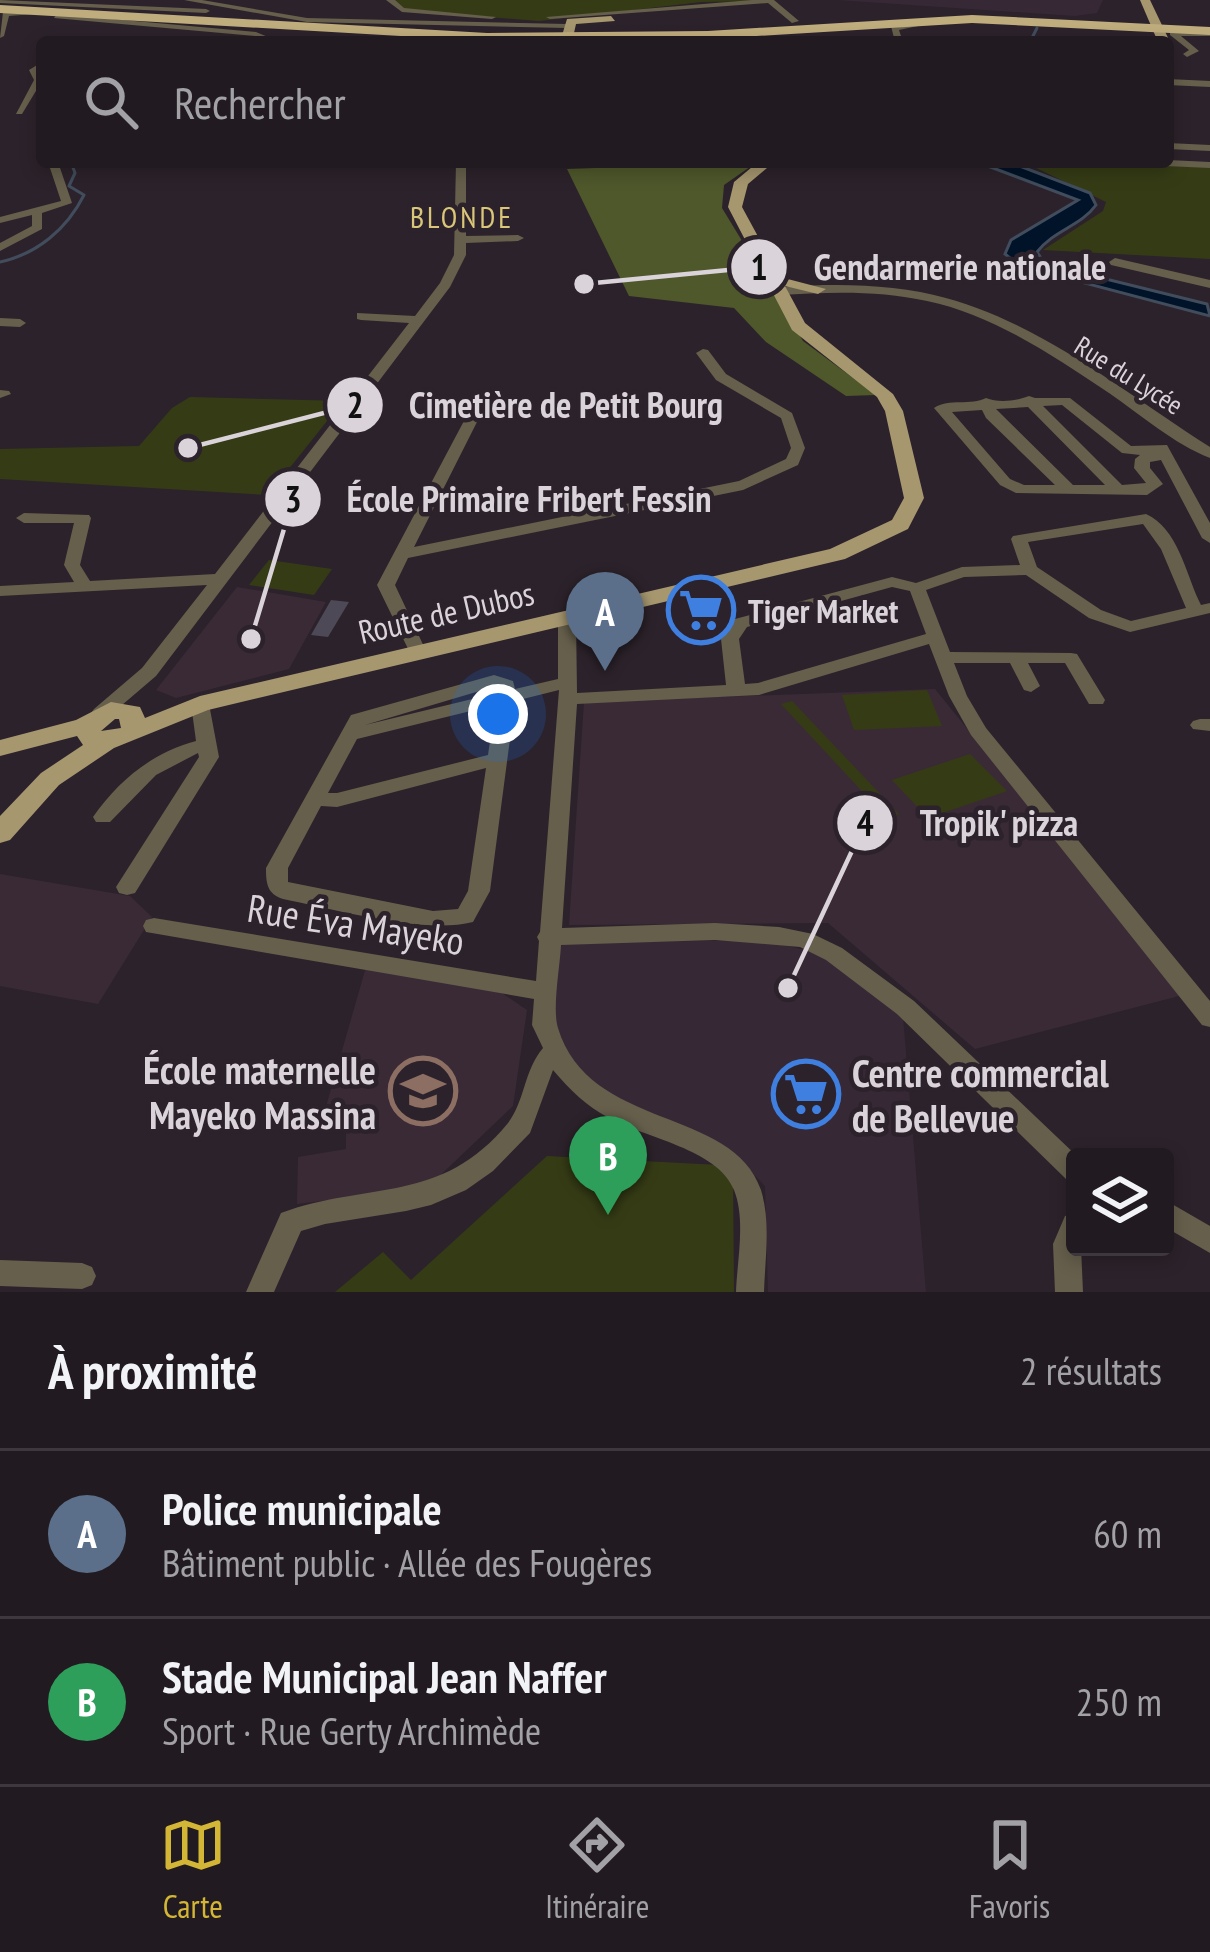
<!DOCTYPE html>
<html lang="fr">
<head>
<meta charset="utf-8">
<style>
	:root { --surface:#211a20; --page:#292329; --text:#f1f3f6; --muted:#a2a1a5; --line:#3e383e; --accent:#d3b635 }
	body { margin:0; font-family:"PT Sans Narrow",sans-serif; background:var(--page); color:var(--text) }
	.controls { position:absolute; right:36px; bottom:36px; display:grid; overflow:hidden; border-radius:12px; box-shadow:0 6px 18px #0003 }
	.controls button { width:108px; height:108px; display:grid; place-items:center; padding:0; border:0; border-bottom:3px solid var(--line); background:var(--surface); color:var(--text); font:60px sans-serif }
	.you { position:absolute; left:498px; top:714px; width:42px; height:42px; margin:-30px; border:9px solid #fff; border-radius:50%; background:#1a73e8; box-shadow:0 0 0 18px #1a73e833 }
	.badge { display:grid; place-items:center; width:78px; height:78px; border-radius:50%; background:var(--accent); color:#fff; font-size:39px; font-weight:700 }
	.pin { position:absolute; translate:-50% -99px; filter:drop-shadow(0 3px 6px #0008) }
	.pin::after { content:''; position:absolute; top:63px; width:42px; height:36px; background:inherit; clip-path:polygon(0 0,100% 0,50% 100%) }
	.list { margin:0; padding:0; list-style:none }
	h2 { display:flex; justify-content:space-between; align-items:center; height:156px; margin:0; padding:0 48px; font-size:51px }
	h2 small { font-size:39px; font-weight:400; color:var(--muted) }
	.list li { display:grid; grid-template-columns:78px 1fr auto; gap:36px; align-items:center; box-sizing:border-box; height:168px; padding:0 48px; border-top:3px solid var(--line) }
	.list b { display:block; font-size:45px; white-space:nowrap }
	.list p { margin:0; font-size:39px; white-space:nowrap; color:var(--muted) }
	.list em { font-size:39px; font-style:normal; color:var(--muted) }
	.icon { flex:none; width:66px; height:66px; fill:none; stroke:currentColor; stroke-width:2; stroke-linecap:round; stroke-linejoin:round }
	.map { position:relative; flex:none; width:1210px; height:1292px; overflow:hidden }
	.search { position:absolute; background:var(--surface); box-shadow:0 6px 18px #0003; left:36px; right:36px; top:36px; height:132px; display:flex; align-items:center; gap:30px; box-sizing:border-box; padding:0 42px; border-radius:12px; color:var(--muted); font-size:45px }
	.sheet { height:492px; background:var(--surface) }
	nav { display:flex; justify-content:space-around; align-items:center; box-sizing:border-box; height:168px; border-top:3px solid var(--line); background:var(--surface); font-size:33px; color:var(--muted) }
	nav a { display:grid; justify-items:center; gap:6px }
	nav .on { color:var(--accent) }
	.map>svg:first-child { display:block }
</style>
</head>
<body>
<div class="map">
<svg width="1210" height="1292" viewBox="0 0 1210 1292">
	<rect width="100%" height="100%" fill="#2c222b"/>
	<g fill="#372836">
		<polygon points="837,0 1103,0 1097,13 1075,16"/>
		<polygon points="760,940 820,953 903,1017 926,1292 768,1292 765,1186 733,1153 640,1114 587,1079 569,1055 553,1017 558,949 563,943"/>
	</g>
	<g fill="#3a2a35">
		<polygon points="237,587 326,602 289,669 176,698 156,690"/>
		<polygon points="935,689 1183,995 975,1049 828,923 569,925 584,702"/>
		<polygon points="0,874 130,896 152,917 98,1004 0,986"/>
		<polygon points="366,967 502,993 527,1010 513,1106 427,1188 297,1204 298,1157 346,1149 346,1111 325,1110"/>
	</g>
	<g fill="#353c15">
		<polygon points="390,0 769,0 770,1 701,2 539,21 402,10"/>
		<polygon points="1024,162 1210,167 1210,259 1043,250 1103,211 1106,202"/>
		<polygon points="190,397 343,401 268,495 0,479 0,449 139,446 172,408"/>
		<polygon points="269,560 332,569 314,595 249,585"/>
		<polygon points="927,690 942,726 854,730 842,695"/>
		<polygon points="792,701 899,814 887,818 781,704"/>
		<polygon points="970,754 1007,791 928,818 892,780"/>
		<polygon points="547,1156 719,1165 733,1178 734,1292 335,1292 383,1252 411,1280"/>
	</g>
	<polygon fill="#4f582b" points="625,162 757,162 724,185 722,208 803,341 876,395 846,396 766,342 734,308 629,296 567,169 623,167"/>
	<path fill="#001328" stroke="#414d5d" stroke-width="3" d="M977 162H1009L1090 193 1096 205C1081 226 1054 230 1037 252L1045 264 1207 304 1210 316 1020 266 1005 254 1011 240 1078 200Z"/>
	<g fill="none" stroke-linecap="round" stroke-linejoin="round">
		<g stroke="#414d5d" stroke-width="3">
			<polyline points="1030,42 1037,28"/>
			<path d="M0 262C37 254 67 229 84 195L69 186 75 173 71 162"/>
		</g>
	</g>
	<polygon fill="#4d4956" points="331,600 349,602 328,637 311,635"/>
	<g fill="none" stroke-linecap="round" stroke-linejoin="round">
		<g fill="#665f4c" fill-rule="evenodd">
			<polygon points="0,0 206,9 210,11 206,13 0,3"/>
			<polygon points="184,0 202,0 307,18 567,24 571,26 567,28 307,22"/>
			<polygon points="386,0 395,0 404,8 496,17 492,19 402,12"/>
			<polygon points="752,0 774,0 799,21 792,23 768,3 550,19 546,17"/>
			<polygon points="3,12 34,14 9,16 4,36 0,38"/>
			<polygon points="57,14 256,32 280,42 269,42 255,36 54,18"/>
			<polygon points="915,22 918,26 899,30 903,42 895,42 891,26"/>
			<polygon points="1170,31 1210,32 1210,36 1181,36 1199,51 1187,57 1183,54 1189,50 1170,35"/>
			<polygon points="759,36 762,40 746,42"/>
			<polygon points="42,62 42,69 38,71 42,81 22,114 16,114 34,80 29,70"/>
			<polygon points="1168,79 1210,81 1210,87 1168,85"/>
			<polygon points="1168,143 1210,145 1210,151 1168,149"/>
			<polygon points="1168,160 1210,162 1210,168 1142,165 1137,162"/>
			<polygon points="48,162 58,162 72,203 42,213 42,229 0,251 0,243 32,226 32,215 0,223 0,217 61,201"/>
			<polygon points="456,162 466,162 466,236 518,235 524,238 518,241 466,243 466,255 450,287 156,676 108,717 94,717 91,713 94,709 142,668 207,585 0,596 0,586 74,582 64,565 74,523 24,523 16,518 24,513 89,515 91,518 80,565 90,581 215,574 409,323 361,320 357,319 357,313 415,316 440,283 454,255"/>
			<polygon points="1115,258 1210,280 1210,288 1111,265 1109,262"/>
			<path d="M823 285C860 285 898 286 934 295 1037 319 1123 392 1210 447V458C1174 444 1141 415 1109 393 1053 356 994 315 927 301 879 290 828 292 779 295L773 291 779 287Z"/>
			<polygon points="0,318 20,319 26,323 20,327 0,326"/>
			<polygon points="703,349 708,350 726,374 792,413 805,448 798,465 743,490 408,558 395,585 427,653 418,658 412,657 377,585 465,419 475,419 477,422 414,547 739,481 786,459 791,448 781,418 716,380 696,353"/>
			<polygon points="0,390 9,391 11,394 0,398"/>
			<path d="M1029 396 1035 398H1070L1131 446 1167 445 1210 523V543L1202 538 1161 460 1150 462V468L1163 484 1147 495 1016 493 1000 485 934 408C949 398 971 406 986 398 998 403 1017 401 1029 396ZM1062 405 1122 453 1140 455 1135 459 1134 468 1146 483 1122 485 1043 406ZM1028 407 1105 485H1073L996 409ZM982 410 986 418 1055 485H1024L1010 479 952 412Z"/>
			<path d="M1146 514C1178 529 1185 571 1199 601L1201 605 1210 603V613L1130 632 1089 618 1026 575 964 577 926 590 950 652 1071 653 1077 654 1105 700 1103 704H1089L1065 663H1028L1040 686 1031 692 1024 690 1010 663H954L967 696 986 728 1210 1001V1027L1202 1025 971 735 949 696 929 644 759 695 577 704 562 928 715 923 779 927 813 934 842 948 914 1001 1078 1157H1075V1182L1066 1179 897 1014 826 960 800 947 715 940 561 945C560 967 552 1009 558 1028 589 1131 733 1106 761 1190 771 1222 765 1259 764 1292H736C737 1261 746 1220 734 1190 718 1149 645 1138 609 1118 586 1106 570 1090 553 1070L530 1133 493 1171 466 1190 431 1205 406 1211 325 1224 301 1231 274 1292H246L281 1213C368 1181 441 1205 508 1123 525 1101 524 1070 543 1048L532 1025 534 999 146 932 143 926 146 920 154 918 536 981 539 941 537 937 540 932 559 690 515 701 490 891 473 922C424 935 335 909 283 899 267 894 266 883 266 868L351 715 494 675 513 681 515 689 558 679V617L567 612 576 617 577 693 726 685 721 639 735 619 892 577 916 583 962 567 1020 565 1011 539 1013 536ZM1143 524 1161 549 1186 608 1131 621 1101 610 1037 567 1028 542ZM892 587 910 591 926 634 758 683 745 684 739 639 747 627ZM493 687 497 688V693L365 725ZM495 705 488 755 337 793H328L357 739ZM486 768 468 891 458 909 433 911 288 882V868L321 806 337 807Z"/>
			<path d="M200 698 209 704 219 757 135 893 127 895 119 893 116 887 199 757 198 753 156 775 110 822H96L93 817C119 780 152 753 196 741L191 704Z"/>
			<polygon points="1200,719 1210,719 1210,731 1193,729 1190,725 1193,721"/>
			<polygon points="1165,1200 1210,1226 1210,1253 1165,1227"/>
			<polygon points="1075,1213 1075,1247 1081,1247 1083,1292 1055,1292 1053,1244 1065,1216"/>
			<polygon points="0,1260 82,1263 92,1267 96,1276 92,1285 82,1289 0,1286"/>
		</g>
		<g fill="#a6976f" fill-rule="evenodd">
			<polygon points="1140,0 1150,0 1170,42 1168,44 1158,42"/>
			<polygon points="611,16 615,21 576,24 572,42 560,42 567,19"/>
			<path d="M758 162H774L748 184 742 207 780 277 826 289 818 294 785 286 805 323 893 394 903 411 924 498 908 529 845 559 208 710 114 748 59 785 10 840 0 843V816L41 773 83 745 77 736 0 756V740L76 720 111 702 140 707 145 718 200 696 830 549 892 520 904 498 885 411 877 397 792 330 728 207 734 182ZM115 719H119L121 728 101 731Z"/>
		</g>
		<polygon fill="#c0ad7d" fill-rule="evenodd" points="0,5 487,33 708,31 972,15 1210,27 1210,35 972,23 708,39 487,41 0,13"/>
	</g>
	<defs>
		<symbol id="supermarket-ring" viewBox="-11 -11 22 22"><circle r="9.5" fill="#2c222b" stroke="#3f7fe0" stroke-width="1.5"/><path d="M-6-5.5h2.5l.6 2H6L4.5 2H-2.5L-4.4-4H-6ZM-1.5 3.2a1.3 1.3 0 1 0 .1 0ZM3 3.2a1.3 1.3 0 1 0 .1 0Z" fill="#3f7fe0"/></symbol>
		<symbol id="school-ring" viewBox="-11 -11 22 22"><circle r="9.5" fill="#2c222b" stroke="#8d6e63" stroke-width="1.5"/><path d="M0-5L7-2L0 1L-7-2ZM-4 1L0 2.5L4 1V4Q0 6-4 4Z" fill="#8d6e63"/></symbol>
	</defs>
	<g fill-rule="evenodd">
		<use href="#supermarket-ring" x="663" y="572" width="76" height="76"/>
		<use href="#school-ring" x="385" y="1053" width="76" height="76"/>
		<use href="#supermarket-ring" x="768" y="1056" width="76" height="76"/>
	</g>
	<g text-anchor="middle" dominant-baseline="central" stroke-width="9" stroke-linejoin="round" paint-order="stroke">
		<g font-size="27" fill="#dad3d9" stroke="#2c222b">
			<text transform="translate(1129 375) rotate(32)">Rue du Lycée</text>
		</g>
		<g font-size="30" letter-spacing="3" fill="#dac679" stroke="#2c222b">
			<text x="462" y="216">BLONDE</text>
		</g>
		<g font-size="33" font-weight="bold" fill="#dad3d9" stroke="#2c222b" text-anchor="start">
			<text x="748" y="610">Tiger Market</text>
		</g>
		<g font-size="33" fill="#dad3d9" stroke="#2c222b">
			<text transform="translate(446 612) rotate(-13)">Route de Dubos</text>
		</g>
		<g font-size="39" fill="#dad3d9" stroke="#2c222b">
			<text transform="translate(356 924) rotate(9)">Rue Éva Mayeko</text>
		</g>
		<g font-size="39" font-weight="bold" fill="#dad3d9" stroke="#2c222b" text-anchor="end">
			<text x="376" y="1069">École maternelle<tspan x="376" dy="45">Mayeko Massina</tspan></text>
			<text x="852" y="1072" text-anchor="start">Centre commercial<tspan x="852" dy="45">de Bellevue</tspan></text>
		</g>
	</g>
	<path fill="none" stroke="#dad3d9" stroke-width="4.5" d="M584 284L759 267M188 448L355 405M251 639L293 499M788 988L865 823"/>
	<g fill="#dad3d9" stroke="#2c222b" stroke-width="4.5">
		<circle cx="584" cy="284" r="12"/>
		<circle cx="188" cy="448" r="12"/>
		<circle cx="251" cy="639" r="12"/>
		<circle cx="788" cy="988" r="12"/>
		<circle cx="759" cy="267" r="30"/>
		<circle cx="355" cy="405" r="30"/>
		<circle cx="293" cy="499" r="30"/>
		<circle cx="865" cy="823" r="30"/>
	</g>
	<g font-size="36" text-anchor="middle" font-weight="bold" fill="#111">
		<text x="759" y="280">1</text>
		<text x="355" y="418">2</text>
		<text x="293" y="512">3</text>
		<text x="865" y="836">4</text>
	</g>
	<g font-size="36" text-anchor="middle" font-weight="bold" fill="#dad3d9" stroke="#2c222b" stroke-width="9" stroke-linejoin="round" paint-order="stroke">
		<text x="960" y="280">Gendarmerie nationale</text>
		<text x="566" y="418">Cimetière de Petit Bourg</text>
		<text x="529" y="512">École Primaire Fribert Fessin</text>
		<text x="999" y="836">Tropik' pizza</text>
	</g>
</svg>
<div class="controls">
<button><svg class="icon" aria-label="layers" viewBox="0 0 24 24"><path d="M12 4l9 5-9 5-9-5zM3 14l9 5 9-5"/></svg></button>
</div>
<div class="you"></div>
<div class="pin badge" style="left:605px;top:671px;background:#5c6f8a">A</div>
<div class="pin badge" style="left:608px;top:1215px;background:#2e9e5b">B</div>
<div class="search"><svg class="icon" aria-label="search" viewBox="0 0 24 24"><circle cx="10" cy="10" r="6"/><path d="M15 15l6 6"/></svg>Rechercher</div>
</div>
<section class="sheet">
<h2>À proximité<small>2 résultats</small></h2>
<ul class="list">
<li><span class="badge" style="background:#5c6f8a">A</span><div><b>Police municipale</b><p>Bâtiment public · Allée des Fougères</p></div><em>60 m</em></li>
<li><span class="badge" style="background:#2e9e5b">B</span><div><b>Stade Municipal Jean Naffer</b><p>Sport · Rue Gerty Archimède</p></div><em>250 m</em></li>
</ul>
</section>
<nav>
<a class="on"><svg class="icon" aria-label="map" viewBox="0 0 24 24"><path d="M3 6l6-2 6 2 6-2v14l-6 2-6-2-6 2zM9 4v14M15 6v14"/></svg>Carte</a>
<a><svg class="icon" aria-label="directions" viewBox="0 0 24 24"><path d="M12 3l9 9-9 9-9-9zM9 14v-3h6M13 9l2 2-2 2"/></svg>Itinéraire</a>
<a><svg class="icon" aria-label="saved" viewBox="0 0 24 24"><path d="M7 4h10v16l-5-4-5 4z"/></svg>Favoris</a>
</nav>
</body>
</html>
